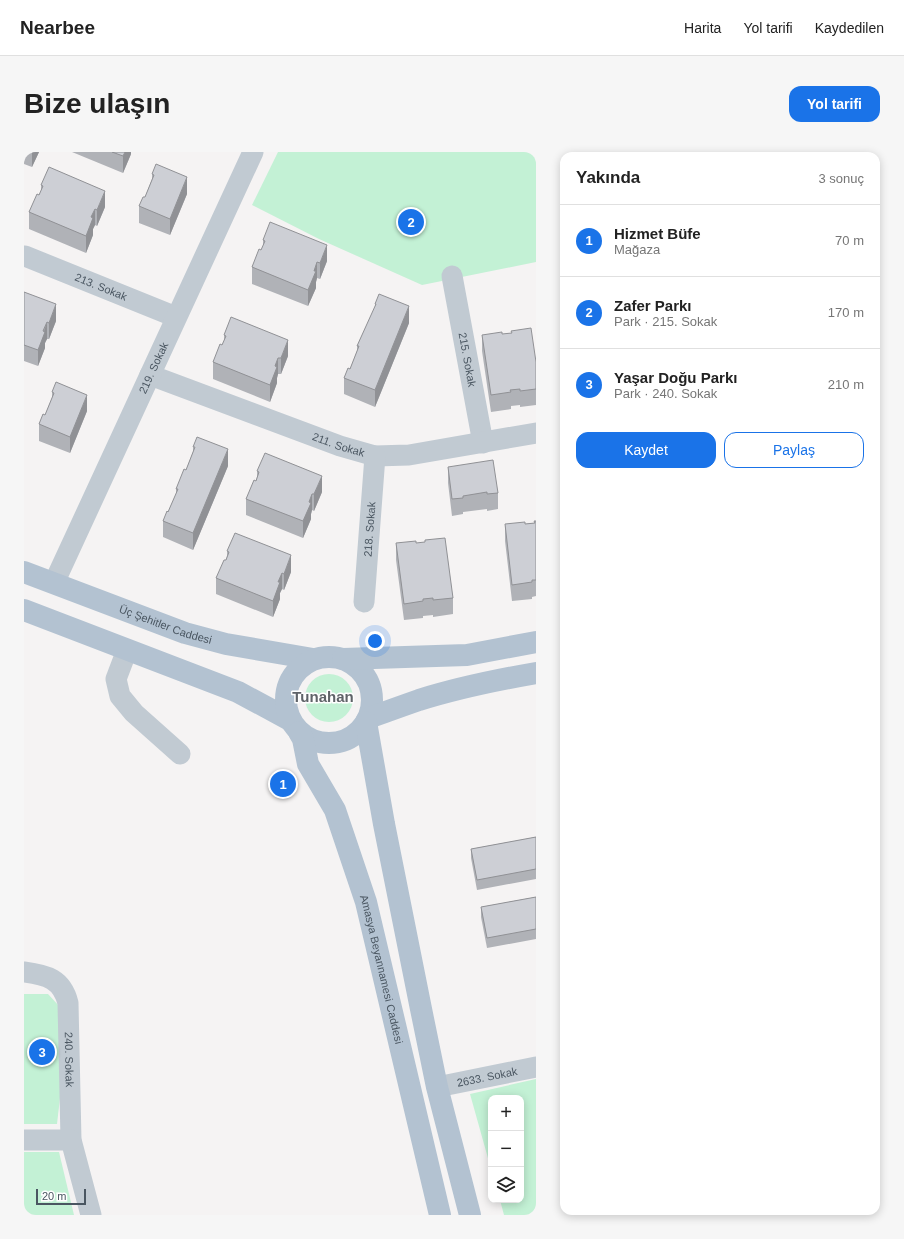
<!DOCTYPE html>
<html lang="tr">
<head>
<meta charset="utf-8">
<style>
	:root { --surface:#fff; --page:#f6f6f6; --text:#222; --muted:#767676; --line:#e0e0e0; --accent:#1a73e8 }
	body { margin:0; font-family:Helvetica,sans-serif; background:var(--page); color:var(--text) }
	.controls { position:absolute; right:12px; bottom:12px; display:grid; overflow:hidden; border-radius:8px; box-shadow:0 2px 10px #0003 }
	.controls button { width:36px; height:36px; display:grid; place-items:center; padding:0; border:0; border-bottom:1px solid var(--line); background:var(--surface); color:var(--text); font:20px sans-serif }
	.scale { position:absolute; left:12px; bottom:10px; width:50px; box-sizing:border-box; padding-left:4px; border:2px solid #4a5661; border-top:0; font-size:11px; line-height:14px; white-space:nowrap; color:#4a5661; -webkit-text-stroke:3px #fff; paint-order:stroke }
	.you { position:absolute; left:351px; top:489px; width:14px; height:14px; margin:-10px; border:3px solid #fff; border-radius:50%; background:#1a73e8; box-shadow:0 0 0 6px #1a73e833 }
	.badge { display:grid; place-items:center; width:26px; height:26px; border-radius:50%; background:var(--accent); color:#fff; font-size:13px; font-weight:700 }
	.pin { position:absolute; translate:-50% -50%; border:2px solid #fff; box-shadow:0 1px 4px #0006 }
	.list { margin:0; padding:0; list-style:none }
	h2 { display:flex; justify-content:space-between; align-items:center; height:52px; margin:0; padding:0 16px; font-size:17px }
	h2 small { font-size:13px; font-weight:400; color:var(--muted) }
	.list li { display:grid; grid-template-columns:26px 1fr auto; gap:12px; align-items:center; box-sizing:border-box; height:72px; padding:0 16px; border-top:1px solid var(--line) }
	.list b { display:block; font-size:15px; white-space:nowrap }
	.list p { margin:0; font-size:13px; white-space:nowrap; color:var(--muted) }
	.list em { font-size:13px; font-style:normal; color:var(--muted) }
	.actions { display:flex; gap:8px; padding:12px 16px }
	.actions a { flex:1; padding:9px 0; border:1px solid var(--accent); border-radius:12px; text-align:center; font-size:14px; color:var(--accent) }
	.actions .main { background:var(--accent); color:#fff }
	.icon { flex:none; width:22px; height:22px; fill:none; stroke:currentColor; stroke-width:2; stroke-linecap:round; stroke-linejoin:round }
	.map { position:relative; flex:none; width:512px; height:1063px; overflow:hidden; border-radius:12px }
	header { display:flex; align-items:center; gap:24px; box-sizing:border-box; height:56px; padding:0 20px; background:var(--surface); border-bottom:1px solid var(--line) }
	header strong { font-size:19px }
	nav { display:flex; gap:22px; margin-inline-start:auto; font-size:14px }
	.intro { display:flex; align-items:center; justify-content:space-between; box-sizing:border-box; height:96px; padding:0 24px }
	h1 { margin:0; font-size:28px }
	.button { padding:10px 18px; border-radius:12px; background:var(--accent); color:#fff; font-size:14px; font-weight:700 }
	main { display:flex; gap:24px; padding:0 24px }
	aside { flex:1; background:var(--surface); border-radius:12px; box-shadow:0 2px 10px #0003 }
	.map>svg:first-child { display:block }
</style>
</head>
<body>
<header>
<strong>Nearbee</strong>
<nav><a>Harita</a><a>Yol tarifi</a><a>Kaydedilen</a></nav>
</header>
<div class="intro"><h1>Bize ulaşın</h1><a class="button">Yol tarifi</a></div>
<main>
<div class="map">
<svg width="512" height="1063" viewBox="0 0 512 1063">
	<rect width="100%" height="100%" fill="#f5f3f3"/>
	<g fill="#c3f1d5">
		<polygon points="254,0 512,0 512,110 398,133 295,87 228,53"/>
		<circle cx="305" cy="546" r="24"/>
		<polygon points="0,842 24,842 36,855 36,946 33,972 0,972"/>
		<polygon points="512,927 512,1063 480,1063 476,1048 497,1048 497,946 467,946 467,1017 446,942"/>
		<polygon points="0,1000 35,1000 50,1063 0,1063"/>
	</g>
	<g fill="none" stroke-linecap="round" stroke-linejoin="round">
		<g stroke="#c1cad2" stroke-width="21">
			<path id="s1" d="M1 104 152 165"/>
			<path id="s2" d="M428 124 459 291"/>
			<path id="s3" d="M126 223 316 294 351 304 385 303 512 281"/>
			<path id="s4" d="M30 431 229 0"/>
			<path id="s5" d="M340 450 351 304"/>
			<polyline points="103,498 92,527 96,544 110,561 156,602"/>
			<path id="s6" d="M0 820C23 823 38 827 44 851L47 988 67 1063"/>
			<path id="s7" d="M413 935 512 915"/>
			<polyline points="0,988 47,988"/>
		</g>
		<g stroke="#b3c2d1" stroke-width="22">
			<path id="s8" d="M0 420 161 481 202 492 289 507"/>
			<polyline points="0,458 214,540 266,568"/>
			<circle cx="305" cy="548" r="43"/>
			<polyline points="319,507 443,503 512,490"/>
			<path d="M345 566C361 560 378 554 395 548 433 536 472 528 512 521"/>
			<polyline points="342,570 360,672 397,857 413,935 446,1063"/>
			<path id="s9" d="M275 580 279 587 284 612 311 658 342 750 416 1063"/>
		</g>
	</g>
	<g fill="#b0b2b7">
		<polygon points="0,0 15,0 8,15 0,12"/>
		<polygon points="48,0 107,0 107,2 99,21"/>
		<polygon points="128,22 163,42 146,83 115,71 115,54 121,45 128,27"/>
		<polygon points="17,33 81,55 73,74 71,73 69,77 69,83 62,101 5,77 5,60 15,43 17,39"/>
		<polygon points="239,88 303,109 296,127 293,126 292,130 292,136 284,154 228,132 228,115 237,98 239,94"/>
		<polygon points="0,140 32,169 25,187 23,187 21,191 21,196 14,214 0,209"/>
		<polygon points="351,152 385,171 351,255 320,242 320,226 326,217 333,199 333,194 351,156"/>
		<polygon points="478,182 512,210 512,253 496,255 496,253 487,254 487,257 467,260 458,199 458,183"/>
		<polygon points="200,183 264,204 257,222 254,222 253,226 253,231 246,250 189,227 189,210 198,193 200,189"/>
		<polygon points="28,240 63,259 46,301 15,289 15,272 21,263 28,246"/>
		<polygon points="169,295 204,314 169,398 139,385 139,369 144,360 152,342 152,337 162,318 169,300"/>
		<polygon points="424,315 474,341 474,357 463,359 463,357 439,360 439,362 428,364 424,331"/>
		<polygon points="233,319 298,340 290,359 288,358 287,362 287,367 279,386 222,363 222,347 232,329 233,325"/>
		<polygon points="512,369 512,444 508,445 508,447 488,449 481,389 481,372 501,372 510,371"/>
		<polygon points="372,391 392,391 429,446 429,462 409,465 409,463 399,464 399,466 380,468 372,408"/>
		<polygon points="203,399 267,420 260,438 258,437 256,441 256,447 249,465 192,442 192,426 202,408 203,404"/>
		<polygon points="512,685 512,727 453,738 447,706 447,697"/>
		<polygon points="512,745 512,787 463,796 457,765 457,755"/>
	</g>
	<g fill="#909195">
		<polygon points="8,0 15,0 8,15"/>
		<polygon points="101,0 107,0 107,2 99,21 99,4"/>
		<polygon points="163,25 163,42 146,83 146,67"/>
		<polygon points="81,39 81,55 73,74 73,58"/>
		<polygon points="71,57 71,73 69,77 69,83 62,101 62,84 67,65"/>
		<polygon points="303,93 303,109 296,127 296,111"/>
		<polygon points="293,110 293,126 292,130 292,136 284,154 284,138 290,119"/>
		<polygon points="32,152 32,169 25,187 25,171"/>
		<polygon points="385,154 385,171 351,255 351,238"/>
		<polygon points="23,170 23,187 21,191 21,196 14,214 14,198"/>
		<polygon points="264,188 264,204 257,222 257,206"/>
		<polygon points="254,206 254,222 253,226 253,231 246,250 246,233 251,214"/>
		<polygon points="63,243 63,259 46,301 46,285"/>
		<polygon points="204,297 204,314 169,398 169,381"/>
		<polygon points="298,324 298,340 290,359 290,342"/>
		<polygon points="288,342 288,358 287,362 287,367 279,386 279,369 285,350"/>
		<polygon points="267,403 267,420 260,438 260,422"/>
		<polygon points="258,421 258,437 256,441 256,447 249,465 249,449 254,430"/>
	</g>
	<g fill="#cdcfd5" stroke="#909195">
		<polygon points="88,0 101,0 99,4"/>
		<polygon points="132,12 163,25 146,67 115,54 119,45 121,45 130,23 128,22"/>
		<polygon points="25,15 81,39 73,58 71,57 67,65 69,66 62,84 5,60 13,42 15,43 19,34 17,33"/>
		<polygon points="246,70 303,93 296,111 293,110 290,119 292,119 284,138 228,115 235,97 237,98 241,89 239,88"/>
		<polygon points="0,140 32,152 25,171 23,170 19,179 21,180 14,198 0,193"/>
		<polygon points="355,142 385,154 351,238 320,226 324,216 326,217 335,194 333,194 352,152 351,152"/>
		<polygon points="207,165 264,188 257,206 254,206 251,214 253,215 246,233 189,210 196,192 198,193 202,184 200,183"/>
		<polygon points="507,176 512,210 512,237 496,239 496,237 486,238 487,240 467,243 458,183 478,180 478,182 488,181 487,179"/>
		<polygon points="32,230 63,243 46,285 15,272 19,262 21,263 30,241 28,240"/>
		<polygon points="173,285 204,297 169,381 139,369 143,359 144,360 154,337 152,337 160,317 162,318 171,295 169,295"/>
		<polygon points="241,301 298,324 290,342 288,342 285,350 287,351 279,369 222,347 230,328 232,329 235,320 233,319"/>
		<polygon points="469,308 474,341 463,342 463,340 439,344 439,346 428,347 424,315"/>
		<polygon points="510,369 512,369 512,428 508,428 508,430 488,433 481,372 501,370 501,372 511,371"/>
		<polygon points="211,381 267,403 260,422 258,421 254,430 256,430 249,449 192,426 200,408 202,408 205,400 203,399"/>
		<polygon points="421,386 429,446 409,448 409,446 399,447 399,449 380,452 372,391 392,389 392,391 401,390 401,388"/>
		<polygon points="512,685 512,717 453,728 447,697"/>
		<polygon points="512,745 512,777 463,786 457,755"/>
	</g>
	<g text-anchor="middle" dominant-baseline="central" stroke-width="3" stroke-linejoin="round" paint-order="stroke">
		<g font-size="11" fill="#4a5661" stroke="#fff">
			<text stroke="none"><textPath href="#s1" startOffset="82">213. Sokak</textPath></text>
			<text stroke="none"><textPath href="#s2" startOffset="85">215. Sokak</textPath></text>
			<text stroke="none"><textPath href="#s4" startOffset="237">219. Sokak</textPath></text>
			<text stroke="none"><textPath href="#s3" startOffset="201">211. Sokak</textPath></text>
			<text stroke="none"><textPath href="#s5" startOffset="73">218. Sokak</textPath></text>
			<text stroke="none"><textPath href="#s8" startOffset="151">Üç Şehitler Caddesi</textPath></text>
			<text stroke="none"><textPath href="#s9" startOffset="253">Amasya Beyannamesi Caddesi</textPath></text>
			<text stroke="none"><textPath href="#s6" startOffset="115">240. Sokak</textPath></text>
			<text stroke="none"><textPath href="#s7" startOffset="51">2633. Sokak</textPath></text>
		</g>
		<g font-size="15" font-weight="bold" fill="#5f6368" stroke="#fff">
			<text x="299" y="544">Tunahan</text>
		</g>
	</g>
</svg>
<div class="controls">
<button>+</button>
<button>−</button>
<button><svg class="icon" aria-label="layers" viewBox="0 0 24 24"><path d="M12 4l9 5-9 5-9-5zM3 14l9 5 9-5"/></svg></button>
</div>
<div class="scale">20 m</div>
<div class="you"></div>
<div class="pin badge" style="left:259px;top:632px">1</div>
<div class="pin badge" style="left:387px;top:70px">2</div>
<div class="pin badge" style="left:18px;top:900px">3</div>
</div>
<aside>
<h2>Yakında<small>3 sonuç</small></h2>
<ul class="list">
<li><span class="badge">1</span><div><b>Hizmet Büfe</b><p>Mağaza</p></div><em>70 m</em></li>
<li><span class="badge">2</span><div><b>Zafer Parkı</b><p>Park · 215. Sokak</p></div><em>170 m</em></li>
<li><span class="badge">3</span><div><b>Yaşar Doğu Parkı</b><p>Park · 240. Sokak</p></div><em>210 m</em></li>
</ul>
<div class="actions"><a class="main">Kaydet</a><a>Paylaş</a></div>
</aside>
</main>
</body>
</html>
